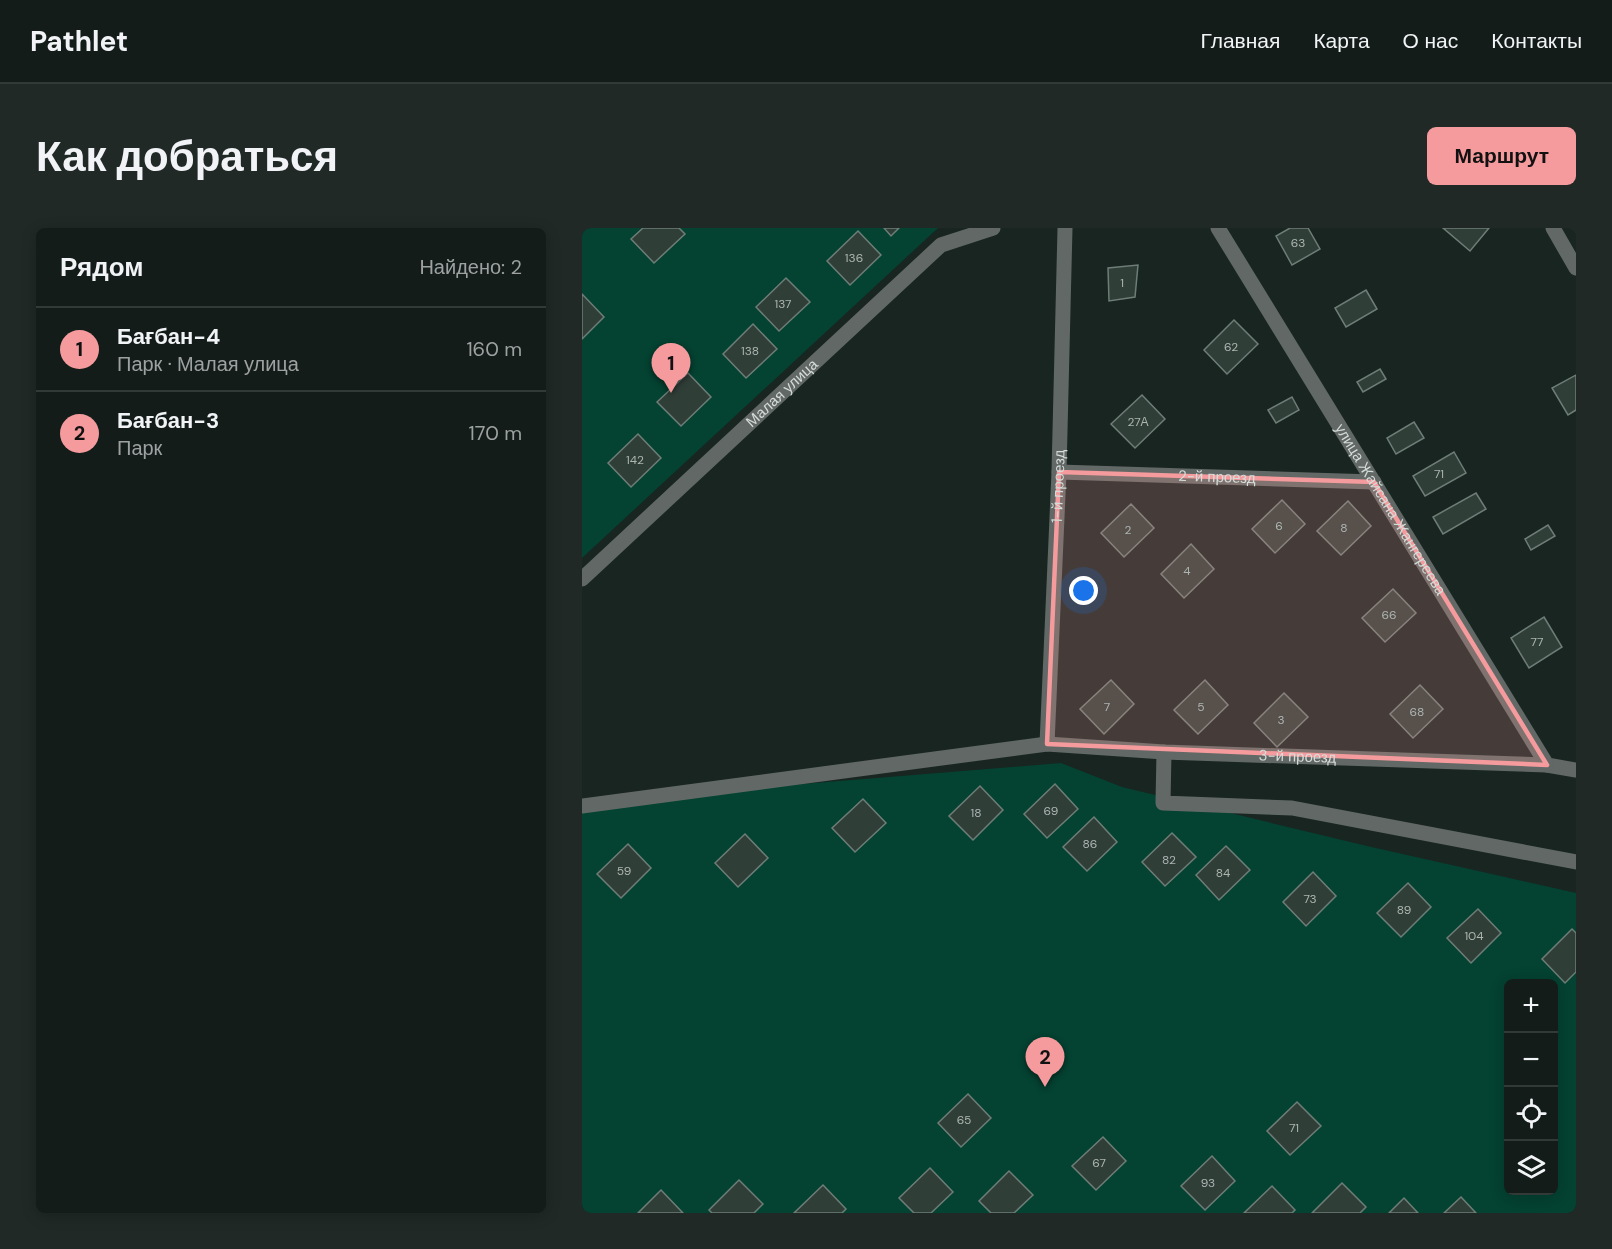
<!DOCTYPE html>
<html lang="ru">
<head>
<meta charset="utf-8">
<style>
	:root { --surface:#131c19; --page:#202926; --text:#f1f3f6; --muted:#9da1a2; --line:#323a38; --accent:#f59b9d }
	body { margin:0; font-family:"DM Sans",sans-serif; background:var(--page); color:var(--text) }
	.controls { position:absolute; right:18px; bottom:18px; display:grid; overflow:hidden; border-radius:9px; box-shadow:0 3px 15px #0003 }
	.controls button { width:54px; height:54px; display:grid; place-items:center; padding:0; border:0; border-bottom:2px solid var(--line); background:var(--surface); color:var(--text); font:30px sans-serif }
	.you { position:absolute; left:502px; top:363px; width:21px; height:21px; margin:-15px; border:4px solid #fff; border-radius:50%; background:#1a73e8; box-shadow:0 0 0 9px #1a73e833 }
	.badge { display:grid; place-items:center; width:39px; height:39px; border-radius:50%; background:var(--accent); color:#111; font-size:20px; font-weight:700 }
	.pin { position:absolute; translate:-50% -50px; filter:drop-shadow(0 2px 3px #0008) }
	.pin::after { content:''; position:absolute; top:32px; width:21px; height:18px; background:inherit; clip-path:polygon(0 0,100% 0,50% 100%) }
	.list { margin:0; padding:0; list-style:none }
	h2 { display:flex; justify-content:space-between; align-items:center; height:78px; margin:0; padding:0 24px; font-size:26px }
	h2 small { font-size:20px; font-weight:400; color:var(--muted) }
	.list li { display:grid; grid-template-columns:39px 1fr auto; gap:18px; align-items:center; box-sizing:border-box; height:84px; padding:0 24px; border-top:2px solid var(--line) }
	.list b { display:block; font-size:22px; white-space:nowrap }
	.list p { margin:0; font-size:20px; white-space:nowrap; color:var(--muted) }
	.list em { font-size:20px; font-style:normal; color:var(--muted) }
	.icon { flex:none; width:33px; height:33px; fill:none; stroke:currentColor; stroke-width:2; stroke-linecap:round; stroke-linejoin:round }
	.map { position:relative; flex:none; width:994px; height:985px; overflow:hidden; border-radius:9px }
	header { display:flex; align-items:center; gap:36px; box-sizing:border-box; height:84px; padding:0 30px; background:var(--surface); border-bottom:2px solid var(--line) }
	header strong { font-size:28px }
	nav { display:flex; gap:33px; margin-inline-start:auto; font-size:21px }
	.intro { display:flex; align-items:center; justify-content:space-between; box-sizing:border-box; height:144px; padding:0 36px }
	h1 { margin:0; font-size:42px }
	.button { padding:15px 27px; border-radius:9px; background:var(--accent); color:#111; font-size:21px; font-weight:700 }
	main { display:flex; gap:36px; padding:0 36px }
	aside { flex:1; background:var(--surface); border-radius:9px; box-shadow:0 3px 15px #0003 }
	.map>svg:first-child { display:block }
</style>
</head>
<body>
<header>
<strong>Pathlet</strong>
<nav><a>Главная</a><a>Карта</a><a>О нас</a><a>Контакты</a></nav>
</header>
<div class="intro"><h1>Как добраться</h1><a class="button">Маршрут</a></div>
<main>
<aside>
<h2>Рядом<small>Найдено: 2</small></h2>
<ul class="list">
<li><span class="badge">1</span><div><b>Бағбан-4</b><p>Парк · Малая улица</p></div><em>160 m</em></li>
<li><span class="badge">2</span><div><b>Бағбан-3</b><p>Парк</p></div><em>170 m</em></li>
</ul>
</aside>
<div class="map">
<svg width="994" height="985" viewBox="0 0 994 985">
	<rect width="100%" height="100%" fill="#192521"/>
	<g fill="#044231" fill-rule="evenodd">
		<polygon points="0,0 356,0 0,330"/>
		<path d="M479 535 540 559 785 618 994 665V985H0V574ZM927 756H972V962H927Z"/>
	</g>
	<g fill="#303e38" stroke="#6e7d77" stroke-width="1.5">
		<polygon points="61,0 97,0 103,6 72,35 49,11"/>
		<polygon points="302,0 317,0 309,8"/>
		<polygon points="708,0 726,0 738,21 710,37 694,8"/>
		<polygon points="861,0 907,0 888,23"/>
		<polygon points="276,3 299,27 268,57 245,33"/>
		<polygon points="556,37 553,69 527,73 526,40"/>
		<polygon points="204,50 228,74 197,103 174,79"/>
		<polygon points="784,62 795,81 764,99 753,80"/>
		<polygon points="0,66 22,89 0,111"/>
		<polygon points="652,92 676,116 645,146 622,122"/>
		<polygon points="171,96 195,121 164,150 141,126"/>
		<polygon points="798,141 804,151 781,164 775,154"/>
		<polygon points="106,145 129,169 99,198 75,174"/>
		<polygon points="994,147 994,182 986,187 970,160"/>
		<polygon points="560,167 583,191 553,220 529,196"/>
		<polygon points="710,169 717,182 694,195 686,182"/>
		<polygon points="832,194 842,210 814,226 805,210"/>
		<polygon points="56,206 79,230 49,259 26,235"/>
		<polygon points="872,224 884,245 843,268 831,248"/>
		<polygon points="894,265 904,281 861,306 851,289"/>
		<polygon points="700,272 723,296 693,325 670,301"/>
		<polygon points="766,273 789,298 759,327 735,303"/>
		<polygon points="549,276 572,300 542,329 519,305"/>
		<polygon points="966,297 973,308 949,322 943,311"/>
		<polygon points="609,316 632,341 602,370 579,346"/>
		<polygon points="811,361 834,385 803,414 780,390"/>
		<polygon points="962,389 980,419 947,440 929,410"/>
		<polygon points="529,452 552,476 522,506 498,481"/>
		<polygon points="623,452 646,477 616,506 592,482"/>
		<polygon points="838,457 861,481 831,510 808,486"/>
		<polygon points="702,465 726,489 695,519 672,495"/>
		<polygon points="473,556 496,581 465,610 442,586"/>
		<polygon points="398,558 421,582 391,612 367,588"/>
		<polygon points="281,571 304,595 273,624 250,600"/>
		<polygon points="512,589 535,614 505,643 481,619"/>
		<polygon points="590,605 614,629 583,658 560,634"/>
		<polygon points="163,606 186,630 156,659 133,635"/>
		<polygon points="46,616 69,640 39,670 15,646"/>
		<polygon points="644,618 668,642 637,672 614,647"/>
		<polygon points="731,644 754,668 724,698 701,674"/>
		<polygon points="826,655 849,679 819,709 795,685"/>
		<polygon points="896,681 919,705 889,735 865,710"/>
		<polygon points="990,701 994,705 994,744 983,755 960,731"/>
		<polygon points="386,866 409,890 379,919 356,895"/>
		<polygon points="715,874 739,898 708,927 685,903"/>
		<polygon points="521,909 544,933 514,962 490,938"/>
		<polygon points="630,928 653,953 623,982 599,958"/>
		<polygon points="348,940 371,964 349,985 332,985 317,970"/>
		<polygon points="427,943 451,967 432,985 409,985 397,973"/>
		<polygon points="157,952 181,976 172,985 130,985 127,982"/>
		<polygon points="760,955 784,979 778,985 730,985"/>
		<polygon points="241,957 264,981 260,985 212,985"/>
		<polygon points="690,958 713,982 710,985 662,985"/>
		<polygon points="79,962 101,985 56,985"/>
		<polygon points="879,969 894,985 862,985"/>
		<polygon points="822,970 836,985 807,985"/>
	</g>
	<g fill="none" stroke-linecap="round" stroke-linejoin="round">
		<g stroke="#626865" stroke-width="15">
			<path id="s1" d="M636 0 965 537 994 542"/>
			<polyline points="971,0 994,40"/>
			<path id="s2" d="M477 244 792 254"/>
			<path id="s3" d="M0 351 359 17 411 0"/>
			<path id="s4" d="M465 516 477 244 483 0"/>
			<polyline points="582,524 581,575 710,580 994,634"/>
			<path id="s5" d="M0 578 465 516 582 524 965 537"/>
		</g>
	</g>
	<path fill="#f59b9d" fill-opacity="0.2" stroke="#f59b9d" stroke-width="4.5" stroke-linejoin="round" d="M477 244 792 254 965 537 465 516Z"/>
	<g text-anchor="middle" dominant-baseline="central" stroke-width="4.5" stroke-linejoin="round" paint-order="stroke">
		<g font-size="12" fill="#acb5b2">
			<text x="716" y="15">63</text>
			<text x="272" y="30">136</text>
			<text x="540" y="55">1</text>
			<text x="201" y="76">137</text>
			<text x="649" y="119">62</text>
			<text x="168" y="123">138</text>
			<text x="556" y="194">27А</text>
			<text x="53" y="232">142</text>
			<text x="857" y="246">71</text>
			<text x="697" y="298">6</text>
			<text x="762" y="300">8</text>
			<text x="546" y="302">2</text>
			<text x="605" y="343">4</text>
			<text x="807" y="387">66</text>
			<text x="955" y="414">77</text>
			<text x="525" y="479">7</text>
			<text x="619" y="479">5</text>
			<text x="835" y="484">68</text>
			<text x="699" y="492">3</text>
			<text x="469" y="583">69</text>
			<text x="394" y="585">18</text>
			<text x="508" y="616">86</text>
			<text x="587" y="632">82</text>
			<text x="42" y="643">59</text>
			<text x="641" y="645">84</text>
			<text x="728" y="671">73</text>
			<text x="822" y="682">89</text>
			<text x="892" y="708">104</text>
			<text x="382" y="892">65</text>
			<text x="712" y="900">71</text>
			<text x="517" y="935">67</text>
			<text x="626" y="955">93</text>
		</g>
		<g font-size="15" fill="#d5ddda" stroke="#101c17">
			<text stroke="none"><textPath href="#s3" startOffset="273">Малая улица</textPath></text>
			<text stroke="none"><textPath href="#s2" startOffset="158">2-й проезд</textPath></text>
			<text stroke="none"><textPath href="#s4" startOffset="258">1-й проезд</textPath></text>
			<text stroke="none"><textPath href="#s1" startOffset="330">улица Жайсана Жангереева</textPath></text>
			<text stroke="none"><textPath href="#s5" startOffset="720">3-й проезд</textPath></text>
		</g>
	</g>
</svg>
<div class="controls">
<button>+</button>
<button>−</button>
<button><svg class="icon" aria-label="locate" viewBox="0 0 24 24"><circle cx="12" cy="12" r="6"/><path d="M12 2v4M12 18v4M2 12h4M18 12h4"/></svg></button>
<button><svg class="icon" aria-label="layers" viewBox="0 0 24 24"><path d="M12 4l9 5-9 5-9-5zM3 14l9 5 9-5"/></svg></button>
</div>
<div class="you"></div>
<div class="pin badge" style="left:89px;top:165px">1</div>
<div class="pin badge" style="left:463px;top:859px">2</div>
</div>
</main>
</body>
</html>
